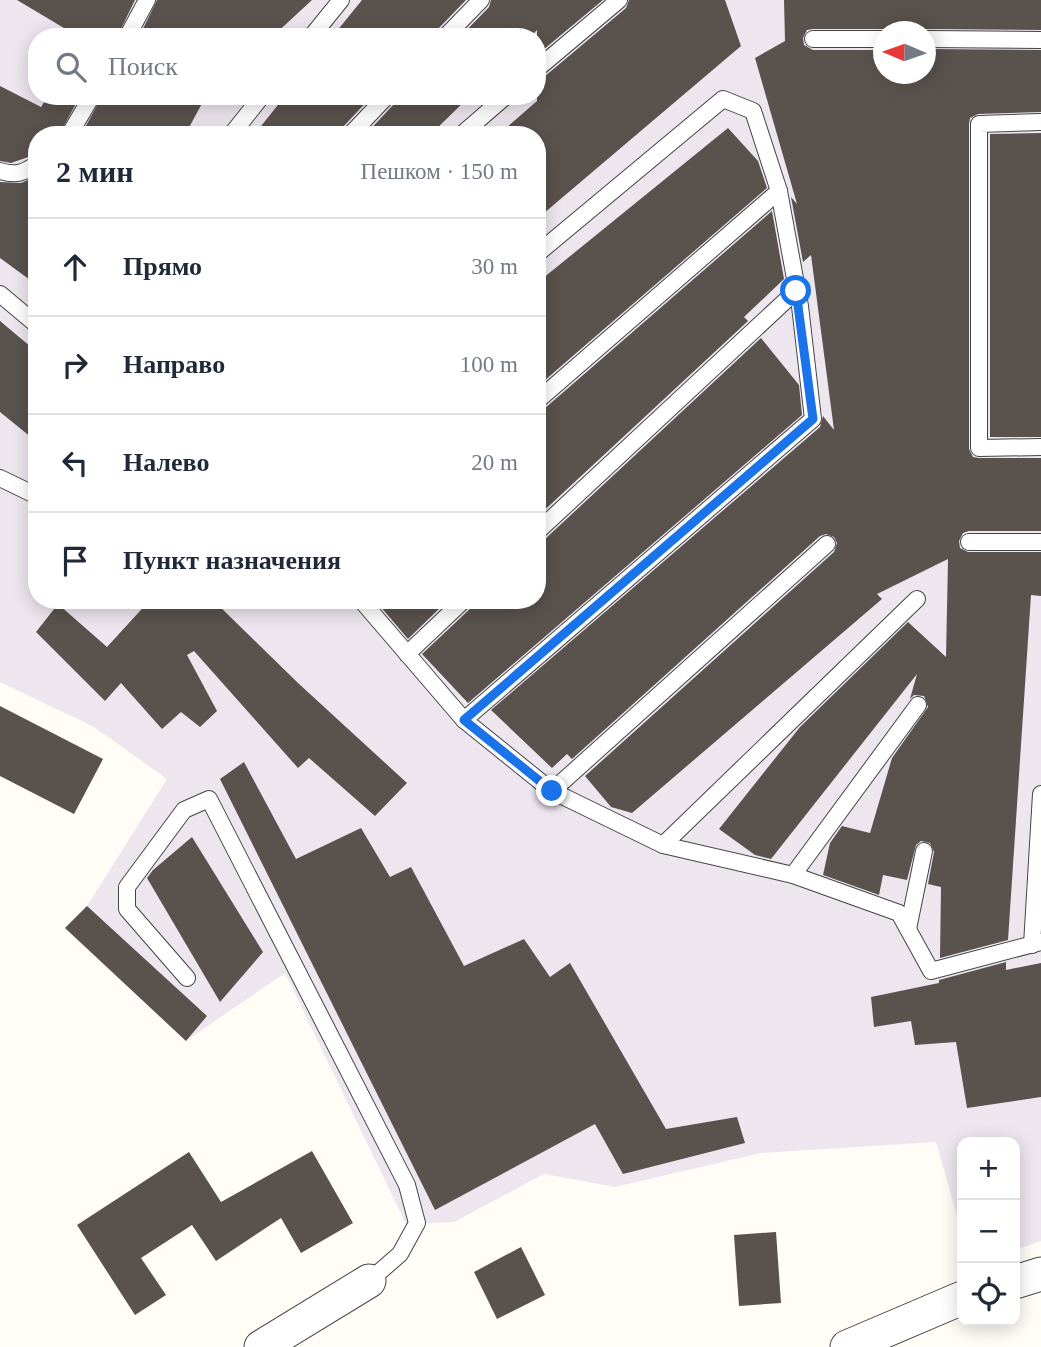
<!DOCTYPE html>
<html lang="ru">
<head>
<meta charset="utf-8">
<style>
	:root { --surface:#fff; --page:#f2f2f3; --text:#1f2937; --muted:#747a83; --line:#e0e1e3 }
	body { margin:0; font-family:Georgia,serif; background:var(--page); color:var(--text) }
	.controls { position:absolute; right:21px; bottom:21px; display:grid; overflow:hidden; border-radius:14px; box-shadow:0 4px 18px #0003 }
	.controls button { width:63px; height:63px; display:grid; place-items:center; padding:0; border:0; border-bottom:2px solid var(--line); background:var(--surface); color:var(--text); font:35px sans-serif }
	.compass { position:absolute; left:873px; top:21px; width:63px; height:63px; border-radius:50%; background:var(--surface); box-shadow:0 4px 18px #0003; rotate:272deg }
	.stop { position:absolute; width:21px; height:21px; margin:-16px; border:5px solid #1a73e8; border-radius:50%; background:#fff }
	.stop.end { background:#1a73e8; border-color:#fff; box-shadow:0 2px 7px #0008 }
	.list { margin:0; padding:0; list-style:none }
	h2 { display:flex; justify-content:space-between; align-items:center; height:91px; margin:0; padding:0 28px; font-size:30px }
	h2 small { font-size:23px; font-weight:400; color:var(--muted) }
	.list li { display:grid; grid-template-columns:46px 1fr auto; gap:21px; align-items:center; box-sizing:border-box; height:98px; padding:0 28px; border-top:2px solid var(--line) }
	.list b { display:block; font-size:26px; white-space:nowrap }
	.list em { font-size:23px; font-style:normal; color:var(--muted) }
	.icon { flex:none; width:38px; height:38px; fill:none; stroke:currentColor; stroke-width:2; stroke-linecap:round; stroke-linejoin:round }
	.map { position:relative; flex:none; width:1041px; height:1347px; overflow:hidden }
	.search { position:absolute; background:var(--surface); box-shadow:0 4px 18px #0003; left:28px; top:28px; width:518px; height:77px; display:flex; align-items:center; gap:18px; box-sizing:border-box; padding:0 24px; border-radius:28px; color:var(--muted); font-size:26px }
	.panel { position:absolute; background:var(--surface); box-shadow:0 4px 18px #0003; left:28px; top:126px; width:518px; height:483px; border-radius:28px }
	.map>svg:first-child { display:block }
</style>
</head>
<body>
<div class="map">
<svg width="1041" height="1347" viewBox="0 0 1041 1347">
	<rect width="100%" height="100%" fill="#fffdf5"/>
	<path fill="#eee6ef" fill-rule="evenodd" d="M0 0H1041V1241L1015 1250V1142H962V1233L936 1142 761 1153 615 1187 544 1174 454 1222 406 1224 285 973 186 1041 65 928 87 906 167 779 94 727 0 682ZM884 32H926V74H884ZM37 37H537V96H37ZM37 135H537V600H37Z"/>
	<g fill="#5a524d">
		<polygon points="17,0 135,0 117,37 79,37"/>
		<polygon points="157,0 312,0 272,37 139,37"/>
		<polygon points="362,0 466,0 437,30 435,37 332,37"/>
		<polygon points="491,0 603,0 537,55 537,30 530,37 460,37 489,7"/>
		<polygon points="629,0 725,0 741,46 537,219 537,135 498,135 537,101 537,79 544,77 626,8"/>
		<polygon points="784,0 1041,0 1041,30 926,29 919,32 891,32 884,29 813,29 807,30 803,38 804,45 813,50 884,50 884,74 926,74 926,49 1041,50 1041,112 978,114 970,118 969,124 969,449 973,457 979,458 1041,458 1041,531 969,531 963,533 959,541 960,548 968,552 1041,552 1041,596 1031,595 1008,940 940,958 941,887 928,884 934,852 930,843 921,841 916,845 907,880 883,875 879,895 823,875 830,843 842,826 870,833 892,758 928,707 924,696 914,695 910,699 917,674 771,859 755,855 719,829 800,727 908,622 946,657 948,559 877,594 882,599 632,813 611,807 585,776 834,552 837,543 834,537 826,534 820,536 572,759 567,754 552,768 491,710 820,427 823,416 834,430 811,255 803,262 791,197 797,204 755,58 785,41"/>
		<polygon points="0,86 41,107 48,96 80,96 59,135 37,135 37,154 11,163 0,161"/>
		<polygon points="102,96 206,96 185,135 81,135"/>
		<polygon points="285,96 372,96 342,128 340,135 254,135"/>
		<polygon points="397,96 470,96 430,135 365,135 395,103"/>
		<polygon points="728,128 758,161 767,188 537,387 537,283"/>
		<polygon points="1041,133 1041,437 990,437 990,134"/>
		<polygon points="37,176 37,285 0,258 0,182 21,183"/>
		<polygon points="772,211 784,279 744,317 748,321 537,517 537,411 544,409"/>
		<polygon points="0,321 37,352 37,442 0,412"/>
		<polygon points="761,338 799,385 802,415 468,703 422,654 471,608 474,600 537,600 537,542 544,540"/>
		<polygon points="150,600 213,600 298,683 407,783 375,816 309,758 298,768 194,651 187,655 217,711 200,727 181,712 162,729 121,683 105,701 36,632 58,604 107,647"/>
		<polygon points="375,600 448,600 408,639"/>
		<polygon points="0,706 103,759 74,814 0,776"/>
		<polygon points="244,762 296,859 361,828 390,877 411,867 464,966 524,939 550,977 570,963 666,1129 737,1117 745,1143 623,1174 595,1124 435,1210 220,779"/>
		<polygon points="192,837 263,952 220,1002 147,878 153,870"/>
		<polygon points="87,906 207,1016 186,1041 65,928"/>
		<polygon points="1006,962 1006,970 1041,963 1041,1097 967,1108 956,1042 915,1045 911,1021 874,1027 871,997 939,983 939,980"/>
		<polygon points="312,1151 353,1223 301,1253 281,1218 216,1261 192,1225 141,1258 166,1295 135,1315 77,1225 189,1152 221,1202"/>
		<polygon points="776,1232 781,1303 739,1306 734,1235"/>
		<polygon points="521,1247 545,1295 497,1319 474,1272"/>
	</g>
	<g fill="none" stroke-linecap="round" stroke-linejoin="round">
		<defs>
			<g id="lane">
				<polyline points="127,37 147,0"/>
				<polyline points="311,37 341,0"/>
				<polyline points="445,37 481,0"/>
				<polyline points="813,39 884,39"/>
				<polyline points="926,39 1041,40"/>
				<polyline points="537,69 619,0"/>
				<polyline points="1041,122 979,124 979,448 1041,447"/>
				<polyline points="69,135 92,96"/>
				<polyline points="231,135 262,96"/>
				<polyline points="350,135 387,96"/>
				<polyline points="461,135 506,96"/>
				<path d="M0 171C16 176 23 173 37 164"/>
				<polyline points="0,294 37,325"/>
				<polyline points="537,401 779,191"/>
				<polyline points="0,478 37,496"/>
				<polyline points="537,532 796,291"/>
				<polyline points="969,542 1041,542"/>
				<polyline points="361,600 464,720 552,791 663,845 793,875 899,913 931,971 1041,942"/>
				<polyline points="407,654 464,600"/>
				<polyline points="464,720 813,419 800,306 779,191 753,111 723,99 537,254"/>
				<polyline points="552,791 827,544"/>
				<polyline points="663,845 917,599"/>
				<polyline points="793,875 918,705"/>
				<polyline points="908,929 924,851"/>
				<polyline points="1032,945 1041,794"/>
				<polyline points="187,978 127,909 127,887 184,810 209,799 407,1185 417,1223 400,1254 369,1281"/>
			</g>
			<g id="street">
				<polyline points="1015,1282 1041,1274"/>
				<polyline points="261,1347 369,1281"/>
				<polyline points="847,1347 962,1298"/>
			</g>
		</defs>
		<use href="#lane" stroke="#444" stroke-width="18"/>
		<use href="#street" stroke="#444" stroke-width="35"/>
		<use href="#lane" stroke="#fff" stroke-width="16"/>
		<use href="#street" stroke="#fff" stroke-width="33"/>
	</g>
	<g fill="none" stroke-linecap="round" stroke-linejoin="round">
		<polyline stroke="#1a73e8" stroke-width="9" points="552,791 464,720 813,419 796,291"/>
	</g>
</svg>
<div class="controls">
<button>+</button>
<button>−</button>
<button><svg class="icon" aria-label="locate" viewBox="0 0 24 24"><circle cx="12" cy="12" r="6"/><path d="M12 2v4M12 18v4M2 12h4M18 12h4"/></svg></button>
</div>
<svg class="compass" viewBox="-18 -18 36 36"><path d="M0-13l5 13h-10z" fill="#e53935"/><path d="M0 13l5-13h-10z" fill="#747a83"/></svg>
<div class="stop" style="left:796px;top:291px"></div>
<div class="stop end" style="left:552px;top:791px"></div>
<div class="search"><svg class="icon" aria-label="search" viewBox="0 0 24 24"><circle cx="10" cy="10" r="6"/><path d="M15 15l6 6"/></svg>Поиск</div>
<section class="panel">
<h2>2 мин<small>Пешком · 150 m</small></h2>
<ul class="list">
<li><svg class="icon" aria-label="ahead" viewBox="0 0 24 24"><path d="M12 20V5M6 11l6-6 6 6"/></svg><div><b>Прямо</b></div><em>30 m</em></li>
<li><svg class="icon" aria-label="right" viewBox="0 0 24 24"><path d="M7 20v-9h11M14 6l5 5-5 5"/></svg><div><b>Направо</b></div><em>100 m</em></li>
<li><svg class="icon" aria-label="left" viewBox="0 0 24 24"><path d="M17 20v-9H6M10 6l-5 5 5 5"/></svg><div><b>Налево</b></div><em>20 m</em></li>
<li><svg class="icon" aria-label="arrive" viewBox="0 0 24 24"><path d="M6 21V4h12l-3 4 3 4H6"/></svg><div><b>Пункт назначения</b></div></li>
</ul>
</section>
</div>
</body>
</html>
